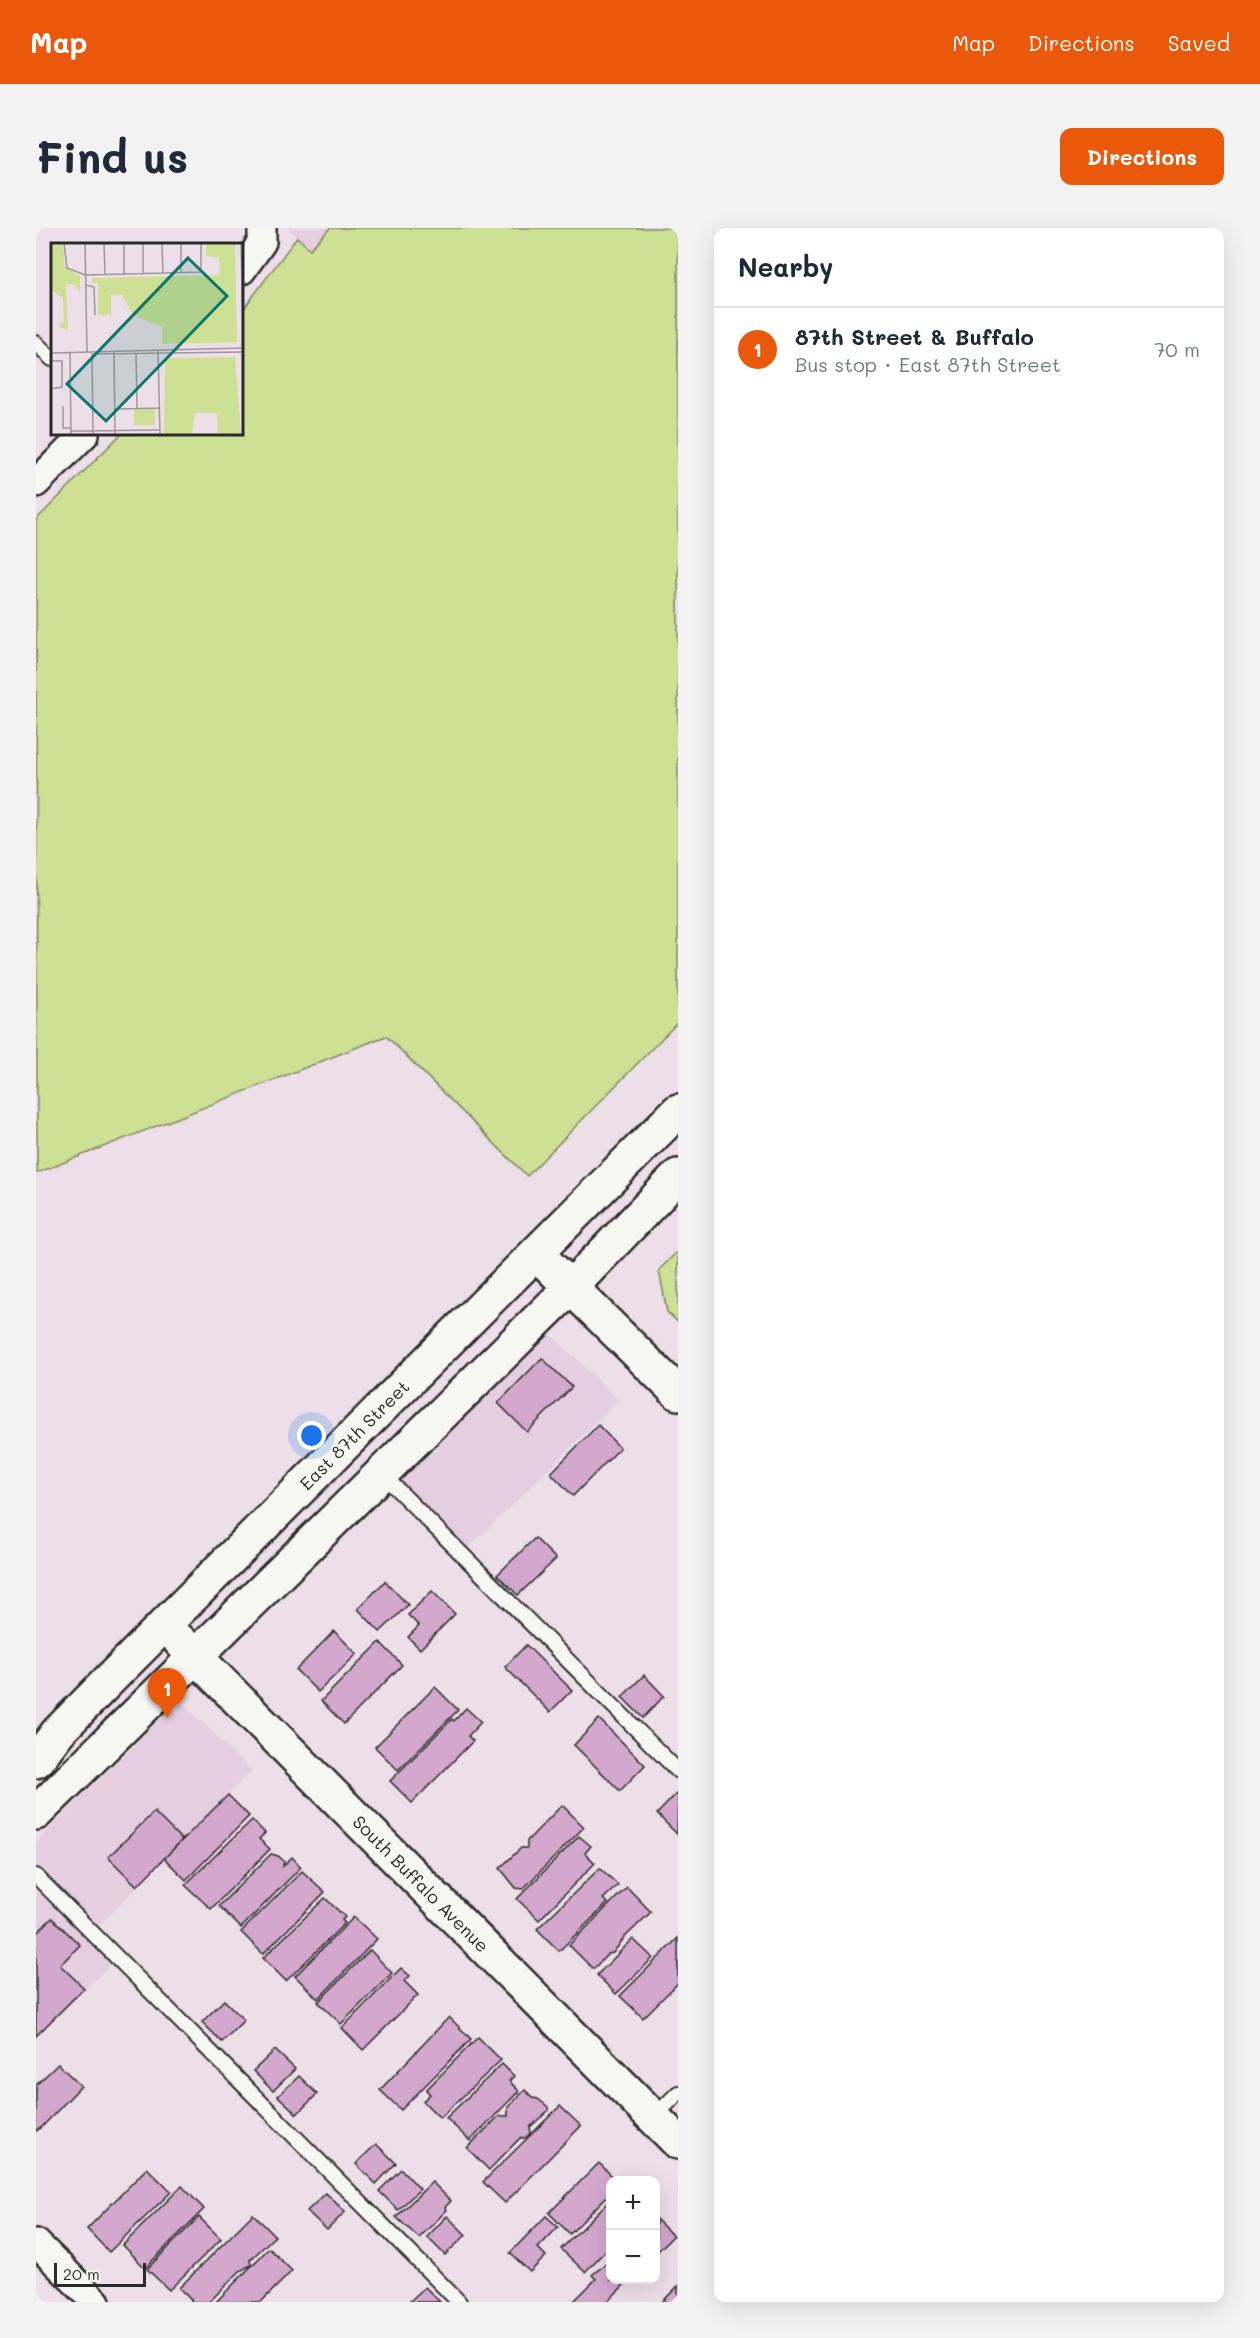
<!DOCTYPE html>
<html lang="en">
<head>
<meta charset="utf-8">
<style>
	:root { --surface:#fff; --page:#f2f2f3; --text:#1f2937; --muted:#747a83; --line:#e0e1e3; --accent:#ea580c }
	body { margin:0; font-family:Mali,sans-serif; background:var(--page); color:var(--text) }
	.controls { position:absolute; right:18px; bottom:18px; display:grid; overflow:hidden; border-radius:12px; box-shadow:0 6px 24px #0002 }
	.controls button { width:54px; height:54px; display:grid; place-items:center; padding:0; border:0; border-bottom:2px solid var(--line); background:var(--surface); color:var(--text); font:30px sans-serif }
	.scale { position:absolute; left:18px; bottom:15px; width:92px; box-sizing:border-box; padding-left:6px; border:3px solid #2b2b2b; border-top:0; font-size:16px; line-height:21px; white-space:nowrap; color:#2b2b2b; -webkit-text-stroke:4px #f6f6f2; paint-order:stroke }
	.you { position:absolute; left:276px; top:1208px; width:21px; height:21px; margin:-15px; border:4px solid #fff; border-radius:50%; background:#1a73e8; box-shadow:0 0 0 9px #1a73e833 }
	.badge { display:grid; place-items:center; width:39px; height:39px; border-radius:50%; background:var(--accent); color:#fff; font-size:20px; font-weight:700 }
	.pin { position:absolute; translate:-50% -50px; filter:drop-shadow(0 2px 3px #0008) }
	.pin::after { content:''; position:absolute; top:32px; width:21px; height:18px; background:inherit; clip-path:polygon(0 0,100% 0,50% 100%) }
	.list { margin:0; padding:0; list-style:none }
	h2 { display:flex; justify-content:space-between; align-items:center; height:78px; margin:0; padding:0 24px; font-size:26px }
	h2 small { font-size:20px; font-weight:400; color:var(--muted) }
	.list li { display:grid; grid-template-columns:39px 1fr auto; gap:18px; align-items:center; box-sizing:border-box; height:84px; padding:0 24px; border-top:2px solid var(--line) }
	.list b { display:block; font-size:22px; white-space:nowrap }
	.list p { margin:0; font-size:20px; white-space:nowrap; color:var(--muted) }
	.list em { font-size:20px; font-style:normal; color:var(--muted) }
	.map { position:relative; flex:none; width:642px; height:2074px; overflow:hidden; border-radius:12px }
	header { display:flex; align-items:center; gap:36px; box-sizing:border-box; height:84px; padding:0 30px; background:var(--accent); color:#fff }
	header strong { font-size:28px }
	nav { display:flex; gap:33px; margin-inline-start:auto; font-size:21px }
	.intro { display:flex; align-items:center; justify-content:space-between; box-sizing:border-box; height:144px; padding:0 36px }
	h1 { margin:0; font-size:42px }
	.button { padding:15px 27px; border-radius:12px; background:var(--accent); color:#fff; font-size:21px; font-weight:700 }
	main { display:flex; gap:36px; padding:0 36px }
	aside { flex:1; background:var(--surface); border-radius:12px; box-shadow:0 6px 24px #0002 }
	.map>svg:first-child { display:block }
</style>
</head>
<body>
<header>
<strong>Map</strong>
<nav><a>Map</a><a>Directions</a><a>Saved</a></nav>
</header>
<div class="intro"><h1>Find us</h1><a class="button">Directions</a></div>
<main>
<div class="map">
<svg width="642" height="2074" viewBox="0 0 642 2074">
	<rect width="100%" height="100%" fill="#ecdfe7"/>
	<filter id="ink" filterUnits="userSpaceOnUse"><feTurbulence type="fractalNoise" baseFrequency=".0167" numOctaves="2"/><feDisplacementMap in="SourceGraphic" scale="12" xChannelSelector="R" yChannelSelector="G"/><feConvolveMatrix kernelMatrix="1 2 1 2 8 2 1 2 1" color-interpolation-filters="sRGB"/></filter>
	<g filter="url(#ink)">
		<g fill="#e4cedf">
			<polygon points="252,0 294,0 273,21"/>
			<polygon points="510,1102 583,1172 426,1326 357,1256"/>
			<polygon points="143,1472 216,1543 56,1704 81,1730 0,1810 0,1614"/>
		</g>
		<g fill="#cde094" stroke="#7c8660" stroke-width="1.5">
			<polygon points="294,0 642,0 642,794 491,948 350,808 1,945 0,292 85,206 206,206 206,83 261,9 274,21"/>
			<polygon points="642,1023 642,1094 631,1084 623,1042"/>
		</g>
		<g fill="#d3a8cd" stroke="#2b2b2b" stroke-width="1.5">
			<polygon points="506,1130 536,1159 491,1204 462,1175"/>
			<polygon points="562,1197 584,1220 537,1268 515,1245"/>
			<polygon points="499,1310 520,1331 482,1367 461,1347"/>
			<polygon points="349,1353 372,1377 344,1404 322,1381"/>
			<polygon points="396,1363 419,1386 384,1421 372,1409 383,1398 372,1387"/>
			<polygon points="298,1403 321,1426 282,1464 260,1442"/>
			<polygon points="344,1414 366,1437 308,1496 285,1473"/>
			<polygon points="490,1417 536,1462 514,1484 469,1439"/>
			<polygon points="608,1447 628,1468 607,1490 586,1469"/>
			<polygon points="399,1459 422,1482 362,1542 339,1519"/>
			<polygon points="430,1480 445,1494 432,1508 437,1513 376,1575 354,1553 416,1491 418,1493"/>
			<polygon points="563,1491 609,1537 584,1563 538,1517"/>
			<polygon points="640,1566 642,1568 641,1606 621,1586"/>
			<polygon points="192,1567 213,1588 150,1652 128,1630"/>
			<polygon points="526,1577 548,1599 487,1661 480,1660 464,1640 485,1620 491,1620 491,1613"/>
			<polygon points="118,1584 146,1612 101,1658 72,1629"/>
			<polygon points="216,1592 229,1605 223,1611 234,1621 175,1681 149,1657"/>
			<polygon points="543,1608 555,1618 549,1625 559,1635 503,1692 481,1671"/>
			<polygon points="235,1626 242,1628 248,1633 247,1638 256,1629 265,1639 205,1700 183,1678"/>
			<polygon points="564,1640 582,1657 567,1671 572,1675 523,1723 501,1701"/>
			<polygon points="266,1643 289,1664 227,1726 205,1704"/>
			<polygon points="591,1659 615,1684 588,1710 577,1725 572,1726 557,1741 533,1717"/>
			<polygon points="289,1670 309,1689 306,1692 309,1695 250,1753 227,1730"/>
			<polygon points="318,1689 341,1711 282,1771 259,1748"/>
			<polygon points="16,1690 44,1717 24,1737 48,1760 0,1808 0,1706"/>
			<polygon points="642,1710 642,1755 607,1790 584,1768"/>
			<polygon points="597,1711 617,1730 580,1766 561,1747"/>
			<polygon points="334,1722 356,1745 305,1796 282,1774"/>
			<polygon points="365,1740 374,1748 368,1753 382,1767 327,1822 306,1800"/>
			<polygon points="188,1772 208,1792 186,1814 166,1794"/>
			<polygon points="413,1789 435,1811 365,1882 344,1862"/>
			<polygon points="442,1809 465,1832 404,1890 387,1873 394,1866 390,1862"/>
			<polygon points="239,1822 259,1841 237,1863 217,1843"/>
			<polygon points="22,1836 45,1858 5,1900 0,1903 0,1857"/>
			<polygon points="466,1836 478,1848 473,1853 483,1863 434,1913 410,1890"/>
			<polygon points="263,1848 281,1866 261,1886 242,1868"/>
			<polygon points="489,1862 497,1870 502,1871 512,1879 512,1883 494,1899 495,1905 489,1910 484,1910 453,1942 431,1920 463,1888 472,1888 472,1879"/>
			<polygon points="524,1878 545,1898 469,1975 447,1954"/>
			<polygon points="340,1916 360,1935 340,1956 320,1936"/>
			<polygon points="563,1935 580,1952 574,1952 574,1965 534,2006 513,1985"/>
			<polygon points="111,1940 135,1964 73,2024 51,2001"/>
			<polygon points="365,1941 384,1961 362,1982 343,1963"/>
			<polygon points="396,1954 415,1973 409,1979 411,1982 383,2010 360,1989"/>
			<polygon points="146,1958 168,1981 109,2040 87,2017"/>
			<polygon points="290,1965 309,1984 291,2002 271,1983"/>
			<polygon points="574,1972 574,2018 549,2044 525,2021"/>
			<polygon points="217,1986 239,2008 214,2032 215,2037 204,2043 173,2074 157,2074 143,2060"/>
			<polygon points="411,1988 430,2007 409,2027 391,2009"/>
			<polygon points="510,1988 522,1999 502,2020 510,2028 494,2044 474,2025"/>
			<polygon points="163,1989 185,2011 133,2062 111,2041"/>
			<polygon points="620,1991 637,2008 620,2025"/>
			<polygon points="233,2020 256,2043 225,2074 180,2074"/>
			<polygon points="574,2032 574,2052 593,2052 571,2074 537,2074 560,2051 556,2047"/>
			<polygon points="642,2058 642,2074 626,2074"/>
			<polygon points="389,2059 404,2074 373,2074"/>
		</g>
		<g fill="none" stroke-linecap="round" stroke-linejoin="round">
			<defs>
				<g id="lane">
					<polyline points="0,115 16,131"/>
					<polyline points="346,1246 642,1543"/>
					<polyline points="0,1648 423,2074"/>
					<polyline points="618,1889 642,1865"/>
				</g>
				<g id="street">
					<polyline points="206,42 226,14 226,0"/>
					<polyline points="0,255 49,206"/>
					<polyline points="0,2015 60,2074"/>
				</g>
				<g id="secondary">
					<polyline points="501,1026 642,1165"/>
					<path id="s1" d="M144 1413 642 1914"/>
					<path id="s2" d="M0 1533 22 1504 83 1442 642 883"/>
					<polyline points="0,1585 535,1059 642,948"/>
				</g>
			</defs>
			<use href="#lane" stroke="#2b2b2b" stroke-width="18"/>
			<use href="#street" stroke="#2b2b2b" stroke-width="32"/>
			<use href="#secondary" stroke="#2b2b2b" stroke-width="38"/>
			<use href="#lane" stroke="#f6f6f2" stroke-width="14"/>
			<use href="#street" stroke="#f6f6f2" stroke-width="27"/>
			<use href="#secondary" stroke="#f6f6f2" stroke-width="33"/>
		</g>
	</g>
	<g text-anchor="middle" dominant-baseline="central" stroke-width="5" stroke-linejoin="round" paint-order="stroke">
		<g font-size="18" fill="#2b2b2b" stroke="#f6f6f2">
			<text stroke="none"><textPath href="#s2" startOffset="456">East 87th Street</textPath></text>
			<text stroke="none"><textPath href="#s1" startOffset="342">South Buffalo Avenue</textPath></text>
		</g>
	</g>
	<g transform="translate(15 15)">
		<rect width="192" height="192" fill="#ecdfe7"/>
		<path d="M0 0H12L14 24 29 33V49L23 42 15 41 17 87 7 83 13 78 12 55 0 47ZM155 0H184L186 99 111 101V84L82 72 71 52H60V72H47V40H41V35L169 32 168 15 155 13ZM184 114 190 192H167L166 170H144L141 192H113L114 115ZM83 165 104 166V182H83Z" fill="#cde094"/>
		<path fill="none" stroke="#9f979c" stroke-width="1.5" d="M13 0 16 25 34 32 150 29V0M34 0 36 109M53 0 54 32M73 0V32M92 0V31M111 0 112 31M130 0V30M190 0 192 91M35 42 43 44 44 72M107 107 109 192M63 109 64 192M0 110 192 105M19 110 20 192M41 110 42 192M42 111 192 109M85 111 86 165M0 118H11V144L0 146M12 163V185H20M64 166 108 165M20 188 108 187"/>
		<path fill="#0f766e" fill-opacity="0.15" stroke="#0f766e" stroke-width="3" d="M137 15 176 53 55 178 16 141Z"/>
		<rect width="192" height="192" fill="none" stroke="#2b2b2b" stroke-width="3"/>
	</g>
</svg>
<div class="controls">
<button>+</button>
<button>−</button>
</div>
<div class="scale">20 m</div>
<div class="you"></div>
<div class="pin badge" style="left:131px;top:1490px">1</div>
</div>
<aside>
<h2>Nearby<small></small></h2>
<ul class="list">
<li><span class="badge">1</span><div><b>87th Street &amp; Buffalo</b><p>Bus stop · East 87th Street</p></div><em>70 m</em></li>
</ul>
</aside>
</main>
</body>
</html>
